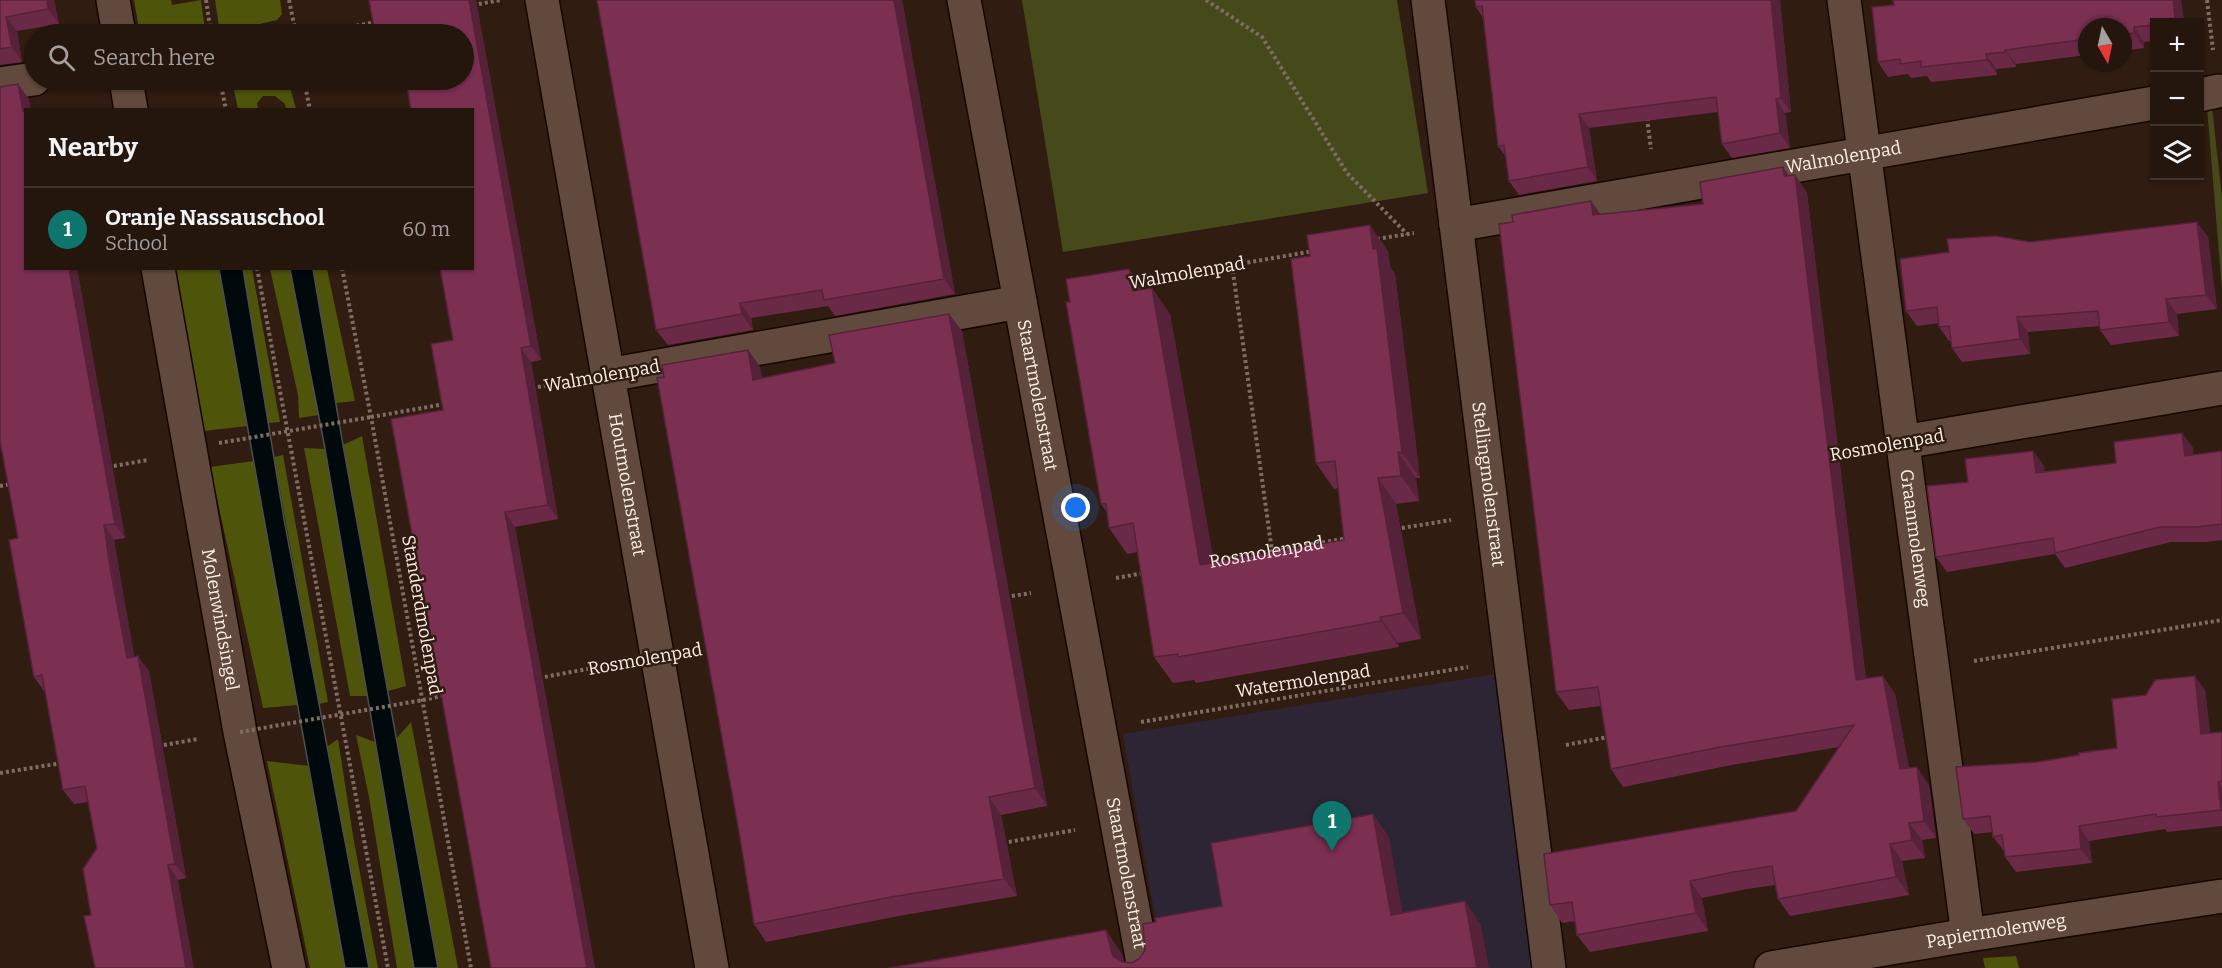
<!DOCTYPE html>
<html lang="en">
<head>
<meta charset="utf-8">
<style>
	:root { --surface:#24150d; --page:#30221b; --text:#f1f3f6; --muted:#a39f9d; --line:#41342e; --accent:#0f766e }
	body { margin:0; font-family:Bitter,serif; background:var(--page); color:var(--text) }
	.controls { position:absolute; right:18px; top:18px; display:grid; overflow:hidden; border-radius:0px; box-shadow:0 2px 4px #0004 }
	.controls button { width:54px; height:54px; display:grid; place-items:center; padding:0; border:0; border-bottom:2px solid var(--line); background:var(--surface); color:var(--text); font:30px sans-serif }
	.compass { position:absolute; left:2078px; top:18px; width:54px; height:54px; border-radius:50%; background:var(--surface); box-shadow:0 2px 4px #0004; rotate:171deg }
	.you { position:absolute; left:1076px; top:508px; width:21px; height:21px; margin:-15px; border:4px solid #fff; border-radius:50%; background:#1a73e8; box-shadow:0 0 0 9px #1a73e833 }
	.badge { display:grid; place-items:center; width:39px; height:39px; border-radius:50%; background:var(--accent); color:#fff; font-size:20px; font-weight:700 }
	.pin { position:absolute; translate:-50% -50px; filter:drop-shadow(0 2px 3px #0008) }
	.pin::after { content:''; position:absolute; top:32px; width:21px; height:18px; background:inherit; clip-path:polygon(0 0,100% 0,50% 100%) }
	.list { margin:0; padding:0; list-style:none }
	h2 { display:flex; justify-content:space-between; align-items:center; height:78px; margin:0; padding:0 24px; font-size:26px }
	h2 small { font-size:20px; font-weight:400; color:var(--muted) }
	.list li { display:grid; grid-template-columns:39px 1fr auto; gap:18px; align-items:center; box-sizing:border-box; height:84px; padding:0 24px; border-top:2px solid var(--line) }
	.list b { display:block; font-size:22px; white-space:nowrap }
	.list p { margin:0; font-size:20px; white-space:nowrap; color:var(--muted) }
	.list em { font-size:20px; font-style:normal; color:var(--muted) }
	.icon { flex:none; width:33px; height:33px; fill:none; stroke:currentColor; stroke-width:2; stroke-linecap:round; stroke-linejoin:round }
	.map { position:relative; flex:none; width:2222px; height:968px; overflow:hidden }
	.search { position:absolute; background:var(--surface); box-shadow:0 2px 4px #0004; left:24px; top:24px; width:450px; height:66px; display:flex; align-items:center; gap:15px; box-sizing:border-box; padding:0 21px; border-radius:33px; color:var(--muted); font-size:22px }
	.panel { position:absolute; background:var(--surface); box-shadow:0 2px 4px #0004; left:24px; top:108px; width:450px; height:162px; border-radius:0px }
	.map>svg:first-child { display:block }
</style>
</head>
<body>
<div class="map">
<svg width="2222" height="968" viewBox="0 0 2222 968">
	<rect width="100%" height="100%" fill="#301c11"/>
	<polygon fill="#2d2534" points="1496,674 1535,968 1164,968 1123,734"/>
	<g fill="#464a1a">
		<polygon points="1022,0 1397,0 1428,193 1063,252"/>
		<polygon points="2207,107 2212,107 2222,198 2222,290"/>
	</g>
	<g fill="#4f540b">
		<polygon points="134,0 171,0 172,5 201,0 205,30 181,34 140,34"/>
		<polygon points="215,0 280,0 282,14 277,20 220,33"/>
		<polygon points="232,80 288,80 296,109 286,109 285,104 275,96 263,96 257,103 258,109 238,109"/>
		<polygon points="169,269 219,269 248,426 203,431"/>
		<polygon points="243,269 252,269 280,422 268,423"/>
		<polygon points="270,269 290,269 319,415 299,418 298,395"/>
		<polygon points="313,269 327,269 355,401 336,403"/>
		<polygon points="362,436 406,686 388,691 343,445"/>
		<polygon points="304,448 325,449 368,696 350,696"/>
		<polygon points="283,455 328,702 319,704 274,457"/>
		<polygon points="254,461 298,705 263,708 210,467"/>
		<polygon points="411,722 458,968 438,968 396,739"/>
		<polygon points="356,735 375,742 414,968 397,968 369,797"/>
		<polygon points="338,739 354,842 378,968 369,968 327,747"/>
		<polygon points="267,761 309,766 345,968 310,968"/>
		<polygon points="2016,956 2019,968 1985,968 1983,958"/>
	</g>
	<g fill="#00090c" stroke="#4c4f4e" stroke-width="1.5">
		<polygon points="219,269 243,269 284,519 369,968 345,968"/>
		<polygon points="290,269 313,269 343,445 438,968 414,968 324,443"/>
	</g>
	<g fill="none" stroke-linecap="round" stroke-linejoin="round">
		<defs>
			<g id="minor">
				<polyline points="113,0 119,34"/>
				<path id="s2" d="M542 0 712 968"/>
				<path id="s3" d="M964 0 1144 968"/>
				<path id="s4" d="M1428 0 1549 968"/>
				<path id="s5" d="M1844 0 1968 935"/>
				<polyline points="126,80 131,110"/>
				<polyline points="0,84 34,79"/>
				<polyline points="2200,95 2218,91"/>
				<path id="s6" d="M1456 225 2154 103"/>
				<path id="s7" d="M158 268 240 732 289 968"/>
				<polyline points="608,375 1020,302"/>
				<polyline points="1903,442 2222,388"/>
				<path id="s8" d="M1771 968 1968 935 2222 896"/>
			</g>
		</defs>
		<use href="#minor" stroke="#170600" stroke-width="36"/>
		<g stroke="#7f6d64" stroke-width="4" stroke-dasharray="3 3" stroke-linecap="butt">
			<polyline points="206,0 211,34"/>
			<polyline points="289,0 296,34"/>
			<polyline points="1206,0 1262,37 1347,173 1407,234"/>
			<polyline points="2207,0 2213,50"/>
			<polyline points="473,5 501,0"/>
			<polyline points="309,34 377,22"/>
			<polyline points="220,80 226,110"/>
			<polyline points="304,80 310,110"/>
			<polyline points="1647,118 1651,149"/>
			<polyline points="1377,239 1414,233"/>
			<polyline points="1232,265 1272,551"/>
			<polyline points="257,268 388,968"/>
			<polyline points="342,268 371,417 471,968"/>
			<polyline points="1135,282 1314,251"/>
			<polyline points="532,388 566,382"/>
			<polyline points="371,417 445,404"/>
			<polyline points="1834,454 1859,450"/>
			<polyline points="108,467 148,460"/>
			<polyline points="0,486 12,484"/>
			<polyline points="1396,529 1451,520"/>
			<path id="s1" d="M1210 562 1348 538"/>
			<polyline points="1116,578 1144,573"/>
			<polyline points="1006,597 1031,593"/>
			<polyline points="1974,661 2222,620"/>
			<polyline points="539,678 614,664"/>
			<polyline points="423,700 446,695"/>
			<polyline points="1141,722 1468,667"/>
			<polyline points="1566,745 1608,737"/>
			<polyline points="158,746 198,739"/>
			<polyline points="0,773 62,763"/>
			<polyline points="1003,843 1075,830"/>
		</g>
		<use href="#minor" stroke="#614a3d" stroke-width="33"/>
		<g stroke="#7f6d64" stroke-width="4" stroke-dasharray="3 3" stroke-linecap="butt">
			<polyline points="219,443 371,417"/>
			<polyline points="240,732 423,700"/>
		</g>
	</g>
	<g fill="#6a2947">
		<polygon points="0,0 54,0 59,24 17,31 22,62 0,65"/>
		<polygon points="369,0 476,0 541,360 531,362 558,519 515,527 595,968 491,968 443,410 453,340 464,80"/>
		<polygon points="902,0 955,294 835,316 828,306 751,318 753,330 668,345 656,330"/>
		<polygon points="1475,0 1780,0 1791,112 1785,113 1790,148 1732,158 1722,144 1718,112 1589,128 1597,181 1519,195 1509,181 1506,157 1498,146 1483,18 1476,7"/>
		<polygon points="1893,0 2181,0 2184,22 2154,22 2154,41 2144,42 2144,48 2123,51 2123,27 2087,27 2087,55 2016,64 2016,67 1996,69 1997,75 1931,82 1927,76 1911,78 1908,74 1888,77 1878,62 1894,5"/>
		<polygon points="29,99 26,268 77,268 125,538 114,540 121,581 134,656 149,671 186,878 178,880 91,915 97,848 88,802 74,804 63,790 45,691 44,691 34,677 18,538"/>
		<polygon points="1783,167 1789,176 1795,175 1807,193 1866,679 1883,676 1895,694 1909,768 1929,785 1936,838 1922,840 1925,858 1902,861 1909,895 1790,916 1778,899 1775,885 1747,889 1702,898 1708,931 1590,952 1577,935 1575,921 1562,923 1550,905 1796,811 1839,747 1732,765 1623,787 1611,769 1601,706 1569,710 1556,692 1513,222 1591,201 1601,215 1703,204"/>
		<polygon points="2208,237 2217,309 2177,314 2179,336 2111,345 2100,330 2100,326 2028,332 2030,354 1962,362 1952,348 1951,341 1949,341 1939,327 1939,323 1917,326 1906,311 2030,242"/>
		<polygon points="1388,251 1390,267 1395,274 1420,478 1416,478 1419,501 1396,504 1421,639 1398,643 1399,647 1196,683 1194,680 1173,683 1154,657 1137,552 1127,554 1109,528 1107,512 1101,504 1070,302 1129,269 1144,289 1152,288 1170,314 1214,563 1344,540 1338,488 1334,489 1316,463"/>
		<polygon points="949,314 962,331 1047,806 1001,815 1017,896 904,915 766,942 754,924 664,377 748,350 760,367 762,379 835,363"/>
		<polygon points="2182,433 2193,448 2193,455 2222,451 2222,540 2206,542 2171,542 2065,568 2055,554 1947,572 1936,557 1968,482 2033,451 2044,466 2044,472 2116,463"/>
		<polygon points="2205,690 2210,733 2222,732 2222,826 2167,832 2165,829 2089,841 2092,863 2016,872 2005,857 2005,851 2004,851 1993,837 1993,832 1974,834 1963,819 2037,762 2079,755 2117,748"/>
	</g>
	<g fill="#562239">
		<polygon points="47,0 54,0 59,24 48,9"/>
		<polygon points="469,0 476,0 541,360 531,346"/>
		<polygon points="894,0 902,0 955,294 944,279"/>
		<polygon points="1771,0 1780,0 1791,112 1781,98"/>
		<polygon points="2173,0 2181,0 2184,22 2178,22 2175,18"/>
		<polygon points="6,17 17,31 22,62 12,47"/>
		<polygon points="2134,27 2144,42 2144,48 2134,33"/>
		<polygon points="2005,50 2016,64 2016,67 2006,52"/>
		<polygon points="1986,54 1996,69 1997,75 1987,60"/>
		<polygon points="18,84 29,99 31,110 26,110 26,114 23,111"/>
		<polygon points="1776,99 1785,113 1790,148 1780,133"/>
		<polygon points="1579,114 1589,128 1597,181 1588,167"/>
		<polygon points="1783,167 1795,185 1784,176"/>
		<polygon points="1795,175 1807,193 1868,698 1856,680"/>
		<polygon points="1591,201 1603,218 1593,215"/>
		<polygon points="2197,222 2208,237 2217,309 2206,295"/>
		<polygon points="1370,225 1388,251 1390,267 1395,274 1420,478 1402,453"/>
		<polygon points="69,268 77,268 125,538 115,524"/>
		<polygon points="1129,269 1147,295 1133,291"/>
		<polygon points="1152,288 1170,314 1219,591 1200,565"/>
		<polygon points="2166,299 2177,314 2179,336 2169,322"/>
		<polygon points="740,303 751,318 753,330 742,314"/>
		<polygon points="949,314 962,331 1047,806 1035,788"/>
		<polygon points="2017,317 2028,332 2030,354 2020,339"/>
		<polygon points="521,348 531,362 558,519 548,505"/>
		<polygon points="748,350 760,367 765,398 753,380"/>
		<polygon points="2182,433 2193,448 2195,471 2185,456"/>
		<polygon points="2033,451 2044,466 2046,488 2036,473"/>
		<polygon points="1398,452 1416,478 1419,501 1401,476"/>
		<polygon points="1378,478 1396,504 1421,639 1403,613"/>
		<polygon points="505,512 515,527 595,968 587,968"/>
		<polygon points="104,525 114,540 137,672 127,658"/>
		<polygon points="1380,617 1398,643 1399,647 1381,621"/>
		<polygon points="138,656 149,671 186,878 175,864"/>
		<polygon points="1883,676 1895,694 1912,786 1900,769"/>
		<polygon points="2195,676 2205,690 2212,749 2201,734"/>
		<polygon points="1917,767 1929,785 1936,838 1924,821"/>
		<polygon points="2218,782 2222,788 2222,811 2221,810"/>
		<polygon points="989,797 1001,815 1017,896 1004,879"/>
		<polygon points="1373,814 1389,837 1407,938 1391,915"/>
		<polygon points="1909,823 1922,840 1925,858 1912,840"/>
		<polygon points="2079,826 2089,841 2092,863 2081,849"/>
		<polygon points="1890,844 1902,861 1909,895 1896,877"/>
		<polygon points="168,865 178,880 194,968 186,968"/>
		<polygon points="1690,881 1702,898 1708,931 1696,913"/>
		<polygon points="1465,901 1481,925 1489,968 1477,968"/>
		<polygon points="1106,930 1122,954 1126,968 1113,956"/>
	</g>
	<g fill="#7b3052" stroke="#562239" stroke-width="1.5">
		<polygon points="0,0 47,0 48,9 6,17 12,47 0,49"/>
		<polygon points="369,0 469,0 531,346 521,348 548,505 505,512 587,968 491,968 391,419 443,410 431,344 453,340 440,268 472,268 472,110 411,110 406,80 464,80 464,34 375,34"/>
		<polygon points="597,0 894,0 944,279 824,300 822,290 740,303 742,314 656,330"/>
		<polygon points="1475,0 1771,0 1781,98 1776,99 1780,133 1722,144 1716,97 1579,114 1588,167 1509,181 1504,145 1498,146 1482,6 1476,7"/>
		<polygon points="1893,0 2173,0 2175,18 2153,20 2153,25 2134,27 2134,33 2123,35 2123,27 2087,27 2087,39 2005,50 2006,52 1986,54 1987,60 1921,67 1921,61 1901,64 1900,59 1878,62 1872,7 1894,5"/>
		<polygon points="18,84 23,111 26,111 26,268 69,268 115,524 104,525 110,567 127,658 138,656 175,864 168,865 186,968 95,968 84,916 91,915 83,869 97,848 85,786 63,790 42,675 34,677 9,540 18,538 0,441 0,87"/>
		<polygon points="1783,167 1784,176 1795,175 1856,680 1883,676 1900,769 1917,767 1924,821 1909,823 1912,840 1890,844 1896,877 1778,899 1772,866 1734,872 1690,881 1696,913 1577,935 1572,902 1550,905 1544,854 1796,811 1854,725 1720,747 1611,769 1598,687 1556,692 1499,224 1513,222 1512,215 1591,201 1593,215 1703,204 1700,182"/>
		<polygon points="2197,222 2206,295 2166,299 2169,322 2100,330 2098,311 2017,317 2020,339 1952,348 1949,326 1939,327 1937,307 1906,311 1900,259 1949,252 1947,239 1996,236 2030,242"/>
		<polygon points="1370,225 1373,249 1377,248 1402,453 1398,452 1401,476 1378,478 1403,613 1380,617 1381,621 1178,657 1178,654 1154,657 1133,523 1109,528 1106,504 1101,504 1066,302 1070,302 1066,279 1129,269 1133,291 1152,288 1200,565 1344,540 1335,461 1316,463 1291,259 1310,256 1307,235"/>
		<polygon points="949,314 1035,788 989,797 1004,879 891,897 754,924 739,832 657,378 664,377 662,365 748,350 753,380 835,363 829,335"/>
		<polygon points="2182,433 2185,456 2222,451 2222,524 2196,527 2160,527 2055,553 2053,538 1936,557 1927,486 1968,482 1965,459 2033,451 2036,473 2116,463 2114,442"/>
		<polygon points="2195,676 2201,734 2222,732 2222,781 2218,782 2221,810 2157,817 2156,814 2079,826 2081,849 2005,857 2002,835 1993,837 1990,816 1963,819 1956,767 2037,762 2079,755 2079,753 2117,748 2112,699 2146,695 2155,680"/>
		<polygon points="1373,814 1391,915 1465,901 1477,968 889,968 1106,930 1113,956 1122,962 1132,963 1140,958 1145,950 1143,924 1156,922 1155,918 1222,906 1211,843"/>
	</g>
	<g text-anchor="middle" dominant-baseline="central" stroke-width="5" stroke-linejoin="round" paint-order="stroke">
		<g font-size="18" fill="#fff1e9" stroke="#301c11">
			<text stroke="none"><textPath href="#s6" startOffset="393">Walmolenpad</textPath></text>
			<text transform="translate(1187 273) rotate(-10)">Walmolenpad</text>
			<text transform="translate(602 376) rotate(-10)">Walmolenpad</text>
			<text stroke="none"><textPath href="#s3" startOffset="402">Staartmolenstraat</textPath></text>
			<text transform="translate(1887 445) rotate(-10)">Rosmolenpad</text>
			<text stroke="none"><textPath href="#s2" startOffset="492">Houtmolenstraat</textPath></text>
			<text stroke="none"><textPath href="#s4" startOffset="488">Stellingmolenstraat</textPath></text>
			<text stroke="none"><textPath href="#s5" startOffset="543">Graanmolenweg</textPath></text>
			<text stroke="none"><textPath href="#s1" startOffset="57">Rosmolenpad</textPath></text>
			<text transform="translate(422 615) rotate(80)">Standerdmolenpad</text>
			<text stroke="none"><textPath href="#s7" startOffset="357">Molenwindsingel</textPath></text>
			<text transform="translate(645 659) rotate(-10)">Rosmolenpad</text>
			<text transform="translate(1303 681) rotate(-9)">Watermolenpad</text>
			<text stroke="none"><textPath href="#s3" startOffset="888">Staartmolenstraat</textPath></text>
			<text stroke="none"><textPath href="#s8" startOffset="228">Papiermolenweg</textPath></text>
		</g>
	</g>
</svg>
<div class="controls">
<button>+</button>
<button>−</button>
<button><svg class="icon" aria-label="layers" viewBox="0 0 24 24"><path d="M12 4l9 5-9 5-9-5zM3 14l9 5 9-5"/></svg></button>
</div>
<svg class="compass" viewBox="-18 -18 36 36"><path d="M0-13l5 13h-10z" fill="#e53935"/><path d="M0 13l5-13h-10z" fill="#a39f9d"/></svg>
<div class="you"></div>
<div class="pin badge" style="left:1332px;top:851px">1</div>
<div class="search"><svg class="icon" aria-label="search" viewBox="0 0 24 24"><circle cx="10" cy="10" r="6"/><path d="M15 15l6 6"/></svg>Search here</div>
<section class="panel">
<h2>Nearby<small></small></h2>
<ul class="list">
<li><span class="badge">1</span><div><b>Oranje Nassauschool</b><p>School</p></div><em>60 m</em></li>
</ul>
</section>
</div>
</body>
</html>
